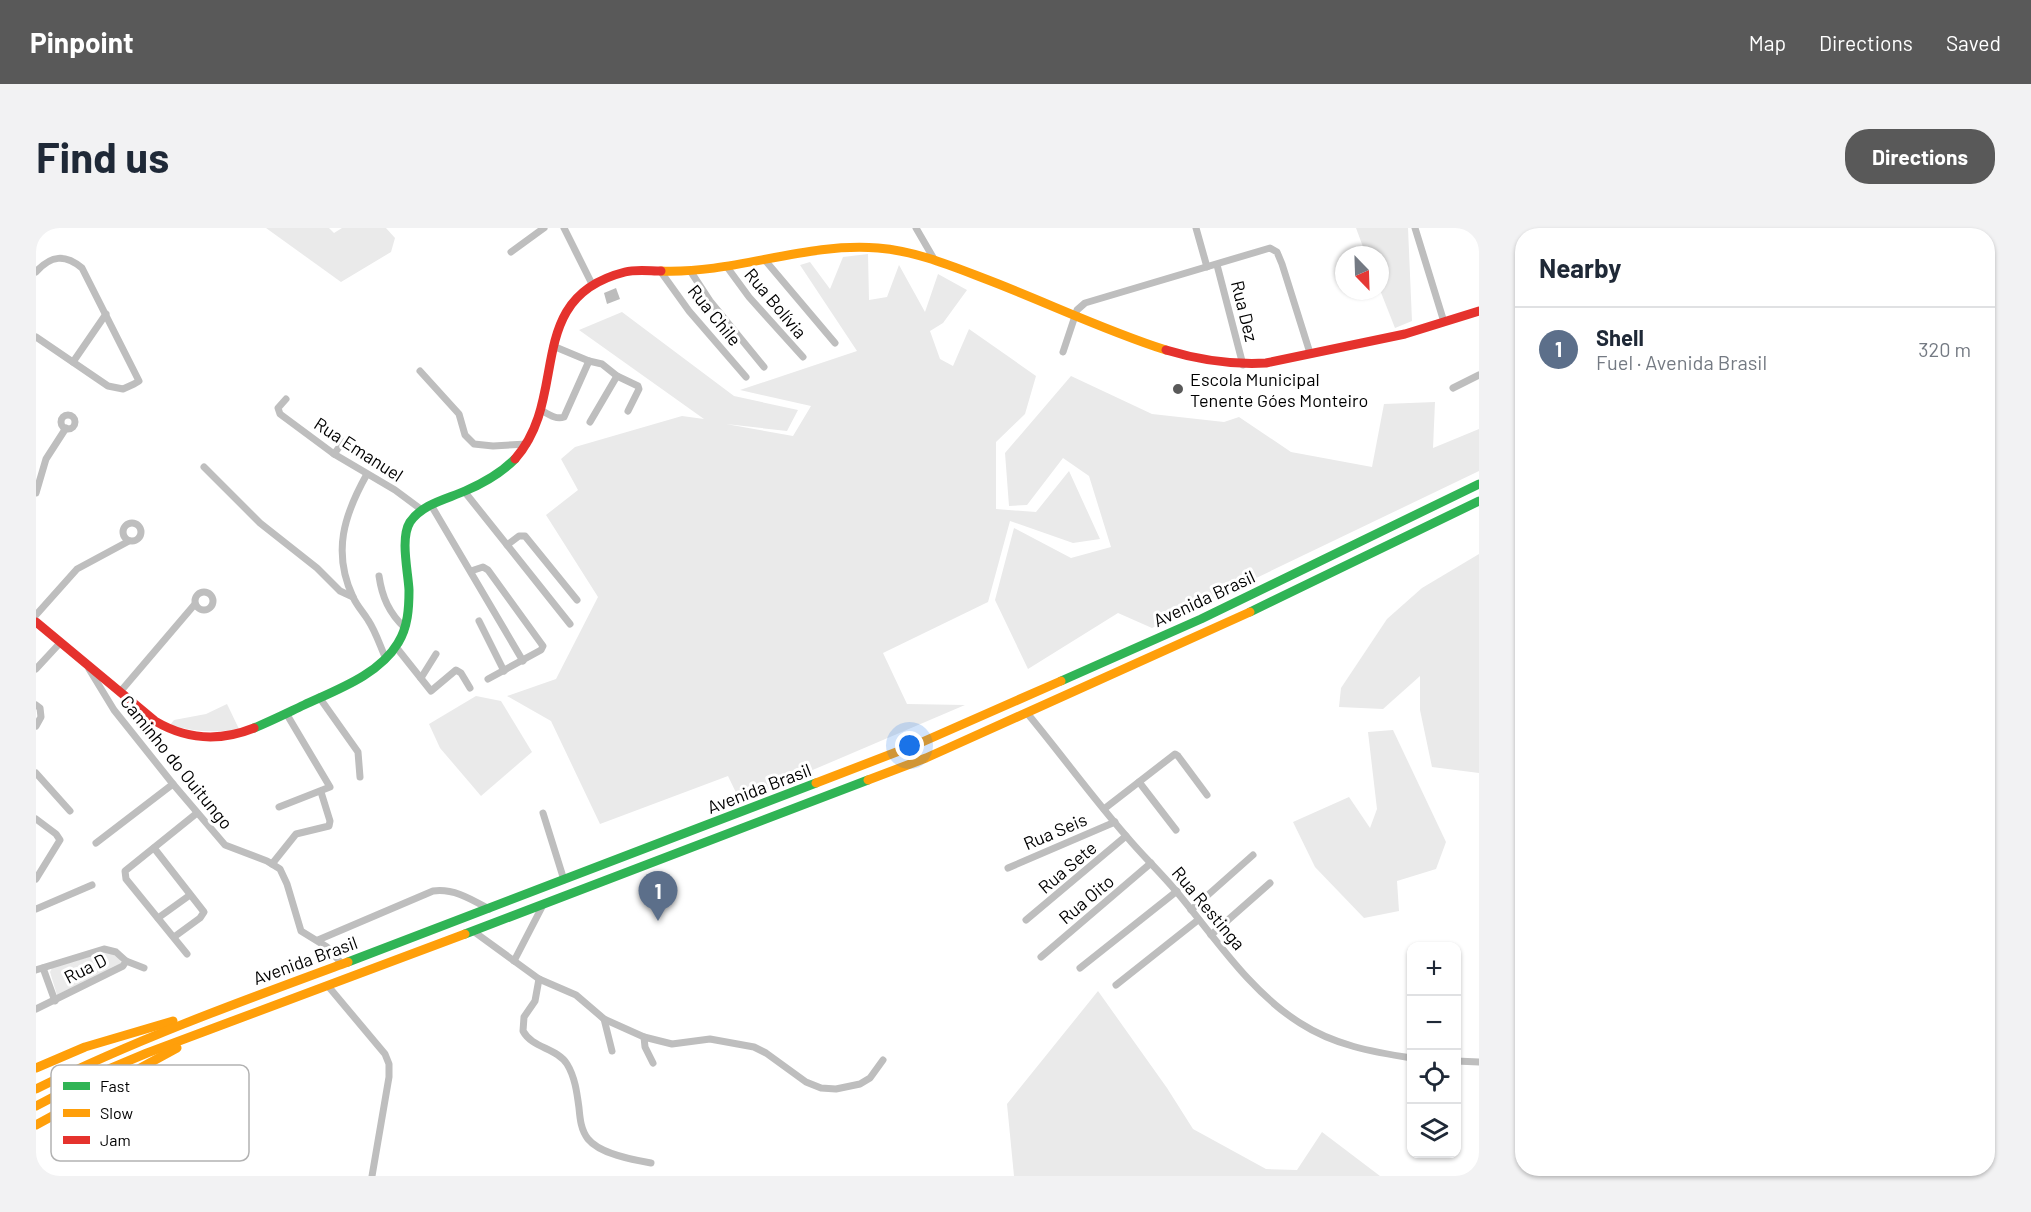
<!DOCTYPE html>
<html lang="en">
<head>
<meta charset="utf-8">
<style>
	:root { --surface:#fff; --page:#f2f2f3; --text:#1f2937; --muted:#747a83; --line:#e0e1e3; --accent:#595959 }
	body { margin:0; font-family:Barlow,sans-serif; background:var(--page); color:var(--text) }
	.controls { position:absolute; right:18px; bottom:18px; display:grid; overflow:hidden; border-radius:12px; box-shadow:0 2px 4px #0004 }
	.controls button { width:54px; height:54px; display:grid; place-items:center; padding:0; border:0; border-bottom:2px solid var(--line); background:var(--surface); color:var(--text); font:30px sans-serif }
	.compass { position:absolute; left:1299px; top:18px; width:54px; height:54px; border-radius:50%; background:var(--surface); box-shadow:0 2px 4px #0004; rotate:157deg }
	.you { position:absolute; left:874px; top:518px; width:21px; height:21px; margin:-15px; border:4px solid #fff; border-radius:50%; background:#1a73e8; box-shadow:0 0 0 9px #1a73e833 }
	.badge { display:grid; place-items:center; width:39px; height:39px; border-radius:50%; background:var(--accent); color:#fff; font-size:20px; font-weight:700 }
	.pin { position:absolute; translate:-50% -50px; filter:drop-shadow(0 2px 3px #0008) }
	.pin::after { content:''; position:absolute; top:32px; width:21px; height:18px; background:inherit; clip-path:polygon(0 0,100% 0,50% 100%) }
	.list { margin:0; padding:0; list-style:none }
	h2 { display:flex; justify-content:space-between; align-items:center; height:78px; margin:0; padding:0 24px; font-size:26px }
	h2 small { font-size:20px; font-weight:400; color:var(--muted) }
	.list li { display:grid; grid-template-columns:39px 1fr auto; gap:18px; align-items:center; box-sizing:border-box; height:84px; padding:0 24px; border-top:2px solid var(--line) }
	.list b { display:block; font-size:22px; white-space:nowrap }
	.list p { margin:0; font-size:20px; white-space:nowrap; color:var(--muted) }
	.list em { font-size:20px; font-style:normal; color:var(--muted) }
	.icon { flex:none; width:33px; height:33px; fill:none; stroke:currentColor; stroke-width:2; stroke-linecap:round; stroke-linejoin:round }
	.map { position:relative; flex:none; width:1443px; height:948px; overflow:hidden; border-radius:24px }
	header { display:flex; align-items:center; gap:36px; box-sizing:border-box; height:84px; padding:0 30px; background:var(--accent); color:#fff }
	header strong { font-size:28px }
	nav { display:flex; gap:33px; margin-inline-start:auto; font-size:21px }
	.intro { display:flex; align-items:center; justify-content:space-between; box-sizing:border-box; height:144px; padding:0 36px }
	h1 { margin:0; font-size:42px }
	.button { padding:15px 27px; border-radius:24px; background:var(--accent); color:#fff; font-size:21px; font-weight:700 }
	main { display:flex; gap:36px; padding:0 36px }
	aside { flex:1; background:var(--surface); border-radius:24px; box-shadow:0 2px 4px #0004 }
	.map>svg:first-child { display:block }
</style>
</head>
<body>
<header>
<strong>Pinpoint</strong>
<nav><a>Map</a><a>Directions</a><a>Saved</a></nav>
</header>
<div class="intro"><h1>Find us</h1><a class="button">Directions</a></div>
<main>
<div class="map">
<svg width="1443" height="948" viewBox="0 0 1443 948">
	<rect width="100%" height="100%" fill="#fff"/>
	<g fill="#eaeaea">
		<polygon points="230,0 293,0 298,5 306,0 350,0 359,10 355,24 305,54"/>
		<polygon points="1320,0 1372,0 1376,93 1359,100 1344,62 1344,27 1330,27"/>
		<polygon points="832,26 833,72 851,69 863,37 889,84 902,46 931,62 907,95 894,103 904,131 917,138 933,101 1000,148 989,186 960,214 960,281 1000,284 1033,243 1064,311 1037,315 974,293 952,374 847,425 871,476 929,477 704,573 692,548 564,596 515,493 471,468 520,451 562,369 510,287 542,262 525,231 539,219 646,188 668,191 543,102 586,84 698,168 762,182 751,203 690,196 757,208 775,178 704,162 821,123 764,37 774,34 794,61 807,29"/>
		<polygon points="1035,148 1116,186 1188,194 1203,189 1255,224 1336,239 1348,176 1399,174 1397,220 1443,201 1443,243 1116,400 1082,385 992,441 959,372 978,300 1035,330 1075,319 1053,248 1027,230 991,277 973,278 969,225"/>
		<polygon points="1443,326 1443,545 1396,539 1384,482 1384,448 1347,481 1303,479 1305,460 1351,391 1386,360"/>
		<polygon points="440,468 465,473 496,524 445,568 404,520 393,496"/>
		<path d="M191 476 203 501C179 505 158 504 134 497L138 492 170 486Z"/>
		<polygon points="1357,502 1410,614 1400,641 1361,653 1363,683 1328,690 1279,639 1257,594 1313,569 1334,600 1341,581 1332,504"/>
		<polygon points="72,723 84,730 85,735 21,767 14,744 16,740"/>
		<polygon points="1062,763 1131,860 1157,901 1230,941 1261,942 1286,904 1344,948 978,948 971,876"/>
	</g>
	<polygon fill="#bcbcbc" points="580,60 584,71 571,76 568,65"/>
	<g fill="none" stroke-linecap="round" stroke-linejoin="round">
		<g stroke="#bebebe" stroke-width="7">
			<polyline points="528,0 556,56"/>
			<polyline points="880,0 898,31"/>
			<polyline points="1160,0 1171,39"/>
			<polyline points="1379,0 1408,94"/>
			<polyline points="475,24 508,0"/>
			<polyline points="728,31 799,115"/>
			<polyline points="1181,37 1207,137"/>
			<polyline points="691,39 713,69 767,129"/>
			<path d="M0 44C15 27 29 26 46 40L103 153 98 156 87 161 72 158 0 109"/>
			<polyline points="625,44 653,83 710,149"/>
			<polyline points="655,44 674,73 728,139"/>
			<polyline points="517,118 553,133 566,136 581,148 602,158 603,161 592,183"/>
			<polyline points="1027,124 1041,82 1049,75 1234,20 1241,24 1246,36 1274,125"/>
			<polyline points="37,134 70,86"/>
			<polyline points="384,143 423,186 429,207 438,216 457,218 491,216"/>
			<polyline points="1417,160 1443,147"/>
			<polyline points="250,171 242,180 244,186 298,226 359,262 386,282"/>
			<path d="M505 182C512 186 520 192 528 189L553 133"/>
			<circle cx="32" cy="194" r="7"/>
			<polyline points="554,194 581,148"/>
			<polyline points="298,226 307,214"/>
			<polyline points="168,239 224,295 281,340 304,363 317,369"/>
			<path d="M331 246C308 287 296 324 317 369 321 378 327 384 332 392 340 404 344 418 350 431"/>
			<polyline points="428,263 534,396"/>
			<polyline points="0,265 10,231 30,200"/>
			<polyline points="395,277 487,433"/>
			<circle cx="96" cy="304" r="9"/>
			<polyline points="471,317 483,308 489,308 541,372"/>
			<polyline points="435,343 447,339 452,342 507,418 505,422 452,451"/>
			<path d="M343 348C346 369 353 385 369 400"/>
			<circle cx="168" cy="373" r="9"/>
			<polyline points="0,387 41,341 93,313"/>
			<polyline points="443,393 468,443"/>
			<polyline points="360,419 395,463 420,442 425,445 434,460"/>
			<polyline points="0,441 24,415"/>
			<polyline points="53,441 78,482 137,556 189,617 231,633 244,641 251,656 265,703 291,719 306,736"/>
			<polyline points="385,450 400,426"/>
			<polyline points="84,464 159,376"/>
			<polyline points="283,469 322,524 324,549"/>
			<polyline points="0,477 4,480 5,489 0,498"/>
			<path d="M991 485C1025 526 1056 569 1091 609 1107 628 1124 644 1140 663 1178 708 1213 763 1264 795 1298 817 1336 824 1376 830"/>
			<polyline points="0,545 34,583"/>
			<polyline points="1103,554 1140,602"/>
			<polyline points="243,579 294,559 250,485"/>
			<polyline points="1068,581 1139,526 1142,528 1171,567"/>
			<polyline points="507,585 528,652"/>
			<polyline points="0,591 20,606 24,612 0,651"/>
			<polyline points="60,615 137,556"/>
			<polyline points="118,620 168,684 164,690 138,709"/>
			<polyline points="236,636 260,606 293,598 294,593 285,564"/>
			<polyline points="972,640 1079,594"/>
			<polyline points="0,681 56,657"/>
			<polyline points="1155,682 1217,627"/>
			<polyline points="122,690 154,667"/>
			<polyline points="990,692 1090,608"/>
			<polyline points="437,703 503,751 540,767 568,791 608,809 636,816 674,811 718,819 730,825 770,854 785,860 800,861 824,856 834,850 847,832"/>
			<polyline points="1175,707 1234,655"/>
			<path d="M282 712 397 663C417 660 435 671 453 681"/>
			<polyline points="151,726 90,651 89,643 161,585"/>
			<polyline points="1005,729 1115,635"/>
			<polyline points="90,733 108,740"/>
			<polyline points="478,733 507,677"/>
			<polyline points="7,740 19,773"/>
			<polyline points="1044,740 1141,663"/>
			<polyline points="0,742 68,721 80,724 90,733 87,738 0,781"/>
			<path d="M503 751 499 773 488 789 487 803C496 820 521 820 531 836 539 849 541 865 543 880 544 891 545 902 552 911 564 926 597 932 615 935"/>
			<polyline points="1080,757 1162,692"/>
			<polyline points="292,758 349,826 353,836 353,849 336,948"/>
			<polyline points="568,791 576,823"/>
			<polyline points="608,809 609,819 617,835"/>
			<polyline points="1420,833 1443,834"/>
		</g>
		<g stroke="#30b455" stroke-width="9">
			<polyline points="1214,384 1443,273"/>
			<polyline points="1025,453 1165,391 1443,256"/>
			<path d="M218 500C235 493 251 485 268 477 300 462 343 447 362 415 372 399 373 380 373 362 372 343 364 310 374 294 386 276 411 271 429 263 448 255 465 245 479 231"/>
			<polyline points="429,706 832,552"/>
			<polyline points="312,734 780,555"/>
		</g>
		<g stroke="#ff9f0a" stroke-width="9">
			<path d="M625 43C699 46 769 14 842 20 879 23 913 37 947 50 1008 73 1067 102 1130 122"/>
			<polyline points="832,552 890,530 1214,384"/>
			<polyline points="780,555 884,515 1025,453"/>
			<polyline points="0,840 49,819 137,793"/>
			<path d="M0 861C101 811 206 773 312 734"/>
			<polyline points="0,878 61,846 111,825 429,706"/>
			<polyline points="0,897 141,820"/>
		</g>
		<g stroke="#e5322d" stroke-width="9">
			<path d="M1130 122C1163 132 1195 137 1230 135L1369 106 1443 83"/>
			<path d="M479 231C535 168 486 70 589 44 600 41 614 43 625 43"/>
			<path d="M0 394 119 493C151 512 183 514 218 500"/>
		</g>
	</g>
	<circle fill="#595959" stroke="#fff" stroke-width="2" cx="1142" cy="161" r="6"/>
	<g text-anchor="middle" dominant-baseline="central" stroke-width="6" stroke-linejoin="round" paint-order="stroke">
		<g font-size="18" fill="#000" stroke="#fff">
			<text transform="translate(740 75) rotate(50)">Rua Bolívia</text>
			<text transform="translate(1209 83) rotate(76)">Rua Dez</text>
			<text transform="translate(679 87) rotate(51)">Rua Chile</text>
			<text transform="translate(323 221) rotate(33)">Rua Emanuel</text>
			<text transform="translate(1168 370) rotate(-25)">Avenida Brasil</text>
			<text transform="translate(141 534) rotate(51)">Caminho do Ouitungo</text>
			<text transform="translate(723 560) rotate(-21)">Avenida Brasil</text>
			<text transform="translate(1019 603) rotate(-23)">Rua Seis</text>
			<text transform="translate(1031 639) rotate(-40)">Rua Sete</text>
			<text transform="translate(1050 671) rotate(-40)">Rua Oito</text>
			<text transform="translate(1173 680) rotate(50)">Rua Restinga</text>
			<text transform="translate(269 732) rotate(-20)">Avenida Brasil</text>
			<text transform="translate(49 740) rotate(-27)">Rua D</text>
		</g>
		<g font-size="18" fill="#000" stroke="#fff" text-anchor="start">
			<text x="1154" y="151">Escola Municipal<tspan x="1154" dy="21">Tenente Góes Monteiro</tspan></text>
		</g>
	</g>
	<rect x="15" y="837" width="198" height="96" rx="9" fill="#fff" stroke="#b2b2b2" stroke-width="1.5"/>
	<rect x="27" y="854" width="27" height="8" fill="#30b455"/>
	<rect x="27" y="881" width="27" height="8" fill="#ff9f0a"/>
	<rect x="27" y="908" width="27" height="8" fill="#e5322d"/>
	<g font-size="16" fill="#000">
		<text x="64" y="864">Fast</text>
		<text x="64" y="891">Slow</text>
		<text x="64" y="918">Jam</text>
	</g>
</svg>
<div class="controls">
<button>+</button>
<button>−</button>
<button><svg class="icon" aria-label="locate" viewBox="0 0 24 24"><circle cx="12" cy="12" r="6"/><path d="M12 2v4M12 18v4M2 12h4M18 12h4"/></svg></button>
<button><svg class="icon" aria-label="layers" viewBox="0 0 24 24"><path d="M12 4l9 5-9 5-9-5zM3 14l9 5 9-5"/></svg></button>
</div>
<svg class="compass" viewBox="-18 -18 36 36"><path d="M0-13l5 13h-10z" fill="#e53935"/><path d="M0 13l5-13h-10z" fill="#747a83"/></svg>
<div class="you"></div>
<div class="pin badge" style="left:622px;top:693px;background:#5c6f8a">1</div>
</div>
<aside>
<h2>Nearby<small></small></h2>
<ul class="list">
<li><span class="badge" style="background:#5c6f8a">1</span><div><b>Shell</b><p>Fuel · Avenida Brasil</p></div><em>320 m</em></li>
</ul>
</aside>
</main>
</body>
</html>
